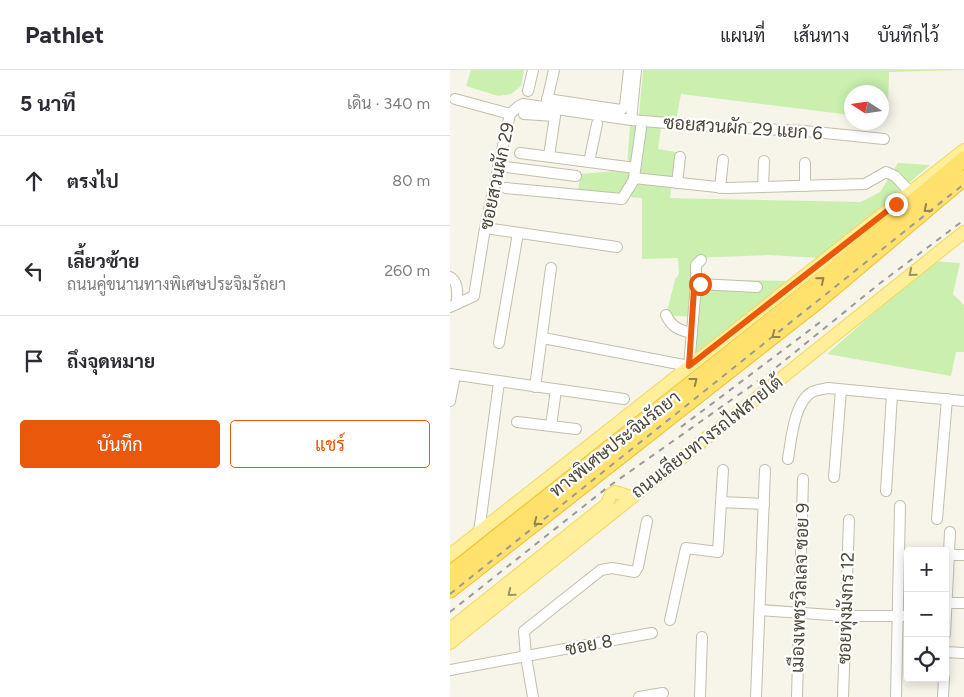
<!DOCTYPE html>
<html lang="th">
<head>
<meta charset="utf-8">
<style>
	:root { --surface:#fff; --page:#f2f2f3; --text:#2b2b33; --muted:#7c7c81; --line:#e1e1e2; --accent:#ea580c }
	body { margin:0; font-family:Figtree,Sarabun,sans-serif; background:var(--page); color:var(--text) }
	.controls { position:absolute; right:15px; bottom:15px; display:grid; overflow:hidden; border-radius:5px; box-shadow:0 2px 12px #0003 }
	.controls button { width:45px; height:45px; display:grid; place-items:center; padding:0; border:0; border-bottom:1px solid var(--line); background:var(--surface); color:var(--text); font:25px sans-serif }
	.compass { position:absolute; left:394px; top:15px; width:45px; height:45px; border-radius:50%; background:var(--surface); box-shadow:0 2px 12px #0003; rotate:282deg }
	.stop { position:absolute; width:15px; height:15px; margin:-11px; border:4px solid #ea580c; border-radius:50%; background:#fff }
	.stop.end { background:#ea580c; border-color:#fff; box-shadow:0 1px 5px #0008 }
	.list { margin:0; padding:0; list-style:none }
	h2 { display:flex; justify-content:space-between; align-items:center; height:65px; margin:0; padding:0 20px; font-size:21px }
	h2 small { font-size:16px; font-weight:400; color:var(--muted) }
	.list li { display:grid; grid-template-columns:32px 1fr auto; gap:15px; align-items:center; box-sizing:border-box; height:90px; padding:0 20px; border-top:1px solid var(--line) }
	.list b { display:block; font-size:19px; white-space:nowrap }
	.list p { margin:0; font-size:16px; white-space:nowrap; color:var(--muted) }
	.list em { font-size:16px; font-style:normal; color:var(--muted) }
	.actions { display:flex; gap:10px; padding:15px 20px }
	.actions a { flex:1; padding:11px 0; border:1px solid var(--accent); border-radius:5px; text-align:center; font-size:18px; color:var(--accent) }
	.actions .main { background:var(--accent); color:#fff }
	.icon { flex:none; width:28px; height:28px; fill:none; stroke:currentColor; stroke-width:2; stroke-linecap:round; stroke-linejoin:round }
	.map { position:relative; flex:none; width:514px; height:627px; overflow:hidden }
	header { display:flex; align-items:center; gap:30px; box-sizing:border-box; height:70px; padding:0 25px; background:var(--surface); border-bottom:1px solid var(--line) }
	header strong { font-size:24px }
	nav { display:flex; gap:28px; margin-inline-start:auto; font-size:18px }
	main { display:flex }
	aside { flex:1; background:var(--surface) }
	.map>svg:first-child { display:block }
</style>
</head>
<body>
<header>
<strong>Pathlet</strong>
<nav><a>แผนที่</a><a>เส้นทาง</a><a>บันทึกไว้</a></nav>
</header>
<main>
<aside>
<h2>5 นาที<small>เดิน · 340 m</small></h2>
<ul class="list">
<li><svg class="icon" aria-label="ahead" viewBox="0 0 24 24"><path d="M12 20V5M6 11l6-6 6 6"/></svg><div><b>ตรงไป</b></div><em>80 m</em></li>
<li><svg class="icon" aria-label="left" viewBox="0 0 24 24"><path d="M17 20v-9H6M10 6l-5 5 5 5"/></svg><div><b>เลี้ยวซ้าย</b><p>ถนนคู่ขนานทางพิเศษประจิมรัถยา</p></div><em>260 m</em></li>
<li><svg class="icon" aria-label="arrive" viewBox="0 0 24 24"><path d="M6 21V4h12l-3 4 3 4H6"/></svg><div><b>ถึงจุดหมาย</b></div></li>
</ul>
<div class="actions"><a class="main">บันทึก</a><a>แชร์</a></div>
</aside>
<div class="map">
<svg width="514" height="627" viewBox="0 0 514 627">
	<rect width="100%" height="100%" fill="#f7f5ea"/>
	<g fill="#caefaf">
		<polygon points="21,0 74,0 71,16 61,24 48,26 16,16"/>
		<polygon points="193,0 514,0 439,2 438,37 435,49 432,48 432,22 402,22 401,45 231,24 226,50 189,45"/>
		<polygon points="180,54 211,58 208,79 226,82 220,128 411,132 430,122 448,93 480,95 371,188 318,185 244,188 242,209 340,211 247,285 243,281 245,247 216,245 225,210 229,204 228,188 192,189 192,128 128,123 130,104 177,100"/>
		<polygon points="483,191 510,193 503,224 514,235 514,282 506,282 501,306 377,284"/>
	</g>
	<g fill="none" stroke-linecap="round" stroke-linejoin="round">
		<defs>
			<g id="minor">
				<polyline points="78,21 83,0"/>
				<polyline points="5,29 60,44"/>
				<polyline points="97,29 171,40 175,36 179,0"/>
				<polyline points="96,35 104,0"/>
				<polyline points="74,44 105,46 99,86"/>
				<polyline points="181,50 253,56 355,61 434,69"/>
				<polyline points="191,58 184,108 276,118 415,114 436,102 445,106 460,122"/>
				<polyline points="70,83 185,98"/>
				<polyline points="139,92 147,54"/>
				<polyline points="48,96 126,106"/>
				<polyline points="227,113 230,87"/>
				<polyline points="355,116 355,93"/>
				<polyline points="313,117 314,91"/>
				<polyline points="56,118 172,129 185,108"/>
				<polyline points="270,118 273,90"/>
				<polyline points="35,158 167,177"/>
				<path d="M0 207C9 212 7 224 7 234"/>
				<polyline points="246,215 246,195 251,190"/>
				<polyline points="0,237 24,226 35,158 60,44 69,36 73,34 181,50 186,0"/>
				<path d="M216 245C222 257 228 260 242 263"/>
				<polyline points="93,268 239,296 246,215 249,214 307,217"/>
				<polyline points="49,273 68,163"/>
				<polyline points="0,304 174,329"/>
				<polyline points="85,317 101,198"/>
				<polyline points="0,331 5,305"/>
				<polyline points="67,352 126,359"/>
				<polyline points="101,356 106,320"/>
				<path d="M338 389C341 371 344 332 362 322 366 320 373 319 378 318L514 331"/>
				<polyline points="384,407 391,320"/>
				<polyline points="436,421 442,325"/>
				<polyline points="271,432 314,434"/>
				<polyline points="487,449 497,329"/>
				<polyline points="29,462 49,312"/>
				<polyline points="499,485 514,485"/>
				<polyline points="497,533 514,533"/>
				<polyline points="310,540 396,546 458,546"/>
				<polyline points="220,550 236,478 268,482 273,400"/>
				<polyline points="495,564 500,462"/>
				<polyline points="495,582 514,583"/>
				<polyline points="0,600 202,563"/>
				<polyline points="83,627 76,587 74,561 151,500 162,498 185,502 188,497 197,451"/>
				<polyline points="189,627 213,623"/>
				<polyline points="250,627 252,567"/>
				<polyline points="306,627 315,400"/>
				<polyline points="347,627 353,409"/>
				<polyline points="393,627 399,450"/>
				<polyline points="446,627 450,436"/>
				<polyline points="493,627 494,608"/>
			</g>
			<g id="major">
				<polyline points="0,485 514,80"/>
				<polyline points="0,559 157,434 161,424 165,422 181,427"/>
				<polyline points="0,573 514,162"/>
			</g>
			<g id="highway">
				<polyline points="0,504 359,220 514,89"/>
				<polyline points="0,520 368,231 514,108"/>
			</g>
		</defs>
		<use href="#minor" stroke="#c4beab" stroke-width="12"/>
		<use href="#major" stroke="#f2d85d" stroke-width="14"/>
		<use href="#highway" stroke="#f0c02b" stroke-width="17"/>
		<use href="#minor" stroke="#fff" stroke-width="10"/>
		<use href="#major" stroke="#ffef9b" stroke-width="12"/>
		<use href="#highway" stroke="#ffe16d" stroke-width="15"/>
		<g stroke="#9a9a9a" stroke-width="2" stroke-dasharray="6 6" stroke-linecap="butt">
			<polyline points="231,357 373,250"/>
			<polyline points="0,524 514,114"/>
			<polyline points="0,542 158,417 318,304 429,214 514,150"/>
		</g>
	</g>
	<defs><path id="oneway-chevron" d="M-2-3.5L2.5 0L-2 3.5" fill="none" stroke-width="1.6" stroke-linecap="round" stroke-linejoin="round" transform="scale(1.25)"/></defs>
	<g stroke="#94854d">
		<use href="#oneway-chevron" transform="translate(477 139) rotate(140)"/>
		<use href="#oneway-chevron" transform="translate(371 210) rotate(-40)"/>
		<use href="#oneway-chevron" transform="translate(325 265) rotate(142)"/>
		<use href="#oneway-chevron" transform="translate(244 311) rotate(-38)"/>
		<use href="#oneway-chevron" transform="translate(87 452) rotate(142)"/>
	</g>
	<g stroke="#9d9364">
		<use href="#oneway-chevron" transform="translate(462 203) rotate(141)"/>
		<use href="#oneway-chevron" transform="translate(61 523) rotate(141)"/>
	</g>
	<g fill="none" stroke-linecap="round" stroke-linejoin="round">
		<polyline stroke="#ea580c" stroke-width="6" points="250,214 246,215 244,219 239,296 446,134"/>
	</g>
	<g text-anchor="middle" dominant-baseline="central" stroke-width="4.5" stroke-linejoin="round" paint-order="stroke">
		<g font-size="18" fill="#4c4737" stroke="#fff">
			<text transform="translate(293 58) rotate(4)">ซอยสวนผัก 29 แยก 6</text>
			<text transform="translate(47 106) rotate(-78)">ซอยสวนผัก 29</text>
			<text transform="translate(257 367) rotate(-38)">ถนนเลียบทางรถไฟสายใต้</text>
			<text transform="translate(165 374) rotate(-38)">ทางพิเศษประจิมรัถยา</text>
			<text transform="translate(350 518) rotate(-88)">เมืองเพชรวิลเลจ ซอย 9</text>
			<text transform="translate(396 538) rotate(-88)">ซอยทุ่งมังกร 12</text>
			<text transform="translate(139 575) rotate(-11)">ซอย 8</text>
		</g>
	</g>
</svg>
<div class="controls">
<button>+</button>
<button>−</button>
<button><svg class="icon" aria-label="locate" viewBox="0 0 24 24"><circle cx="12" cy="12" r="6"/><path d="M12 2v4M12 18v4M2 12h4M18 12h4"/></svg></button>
</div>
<svg class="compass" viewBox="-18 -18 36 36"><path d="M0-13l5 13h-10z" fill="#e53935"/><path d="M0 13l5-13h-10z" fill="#7c7c81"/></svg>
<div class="stop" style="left:250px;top:214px"></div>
<div class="stop end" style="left:446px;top:134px"></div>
</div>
</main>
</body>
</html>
